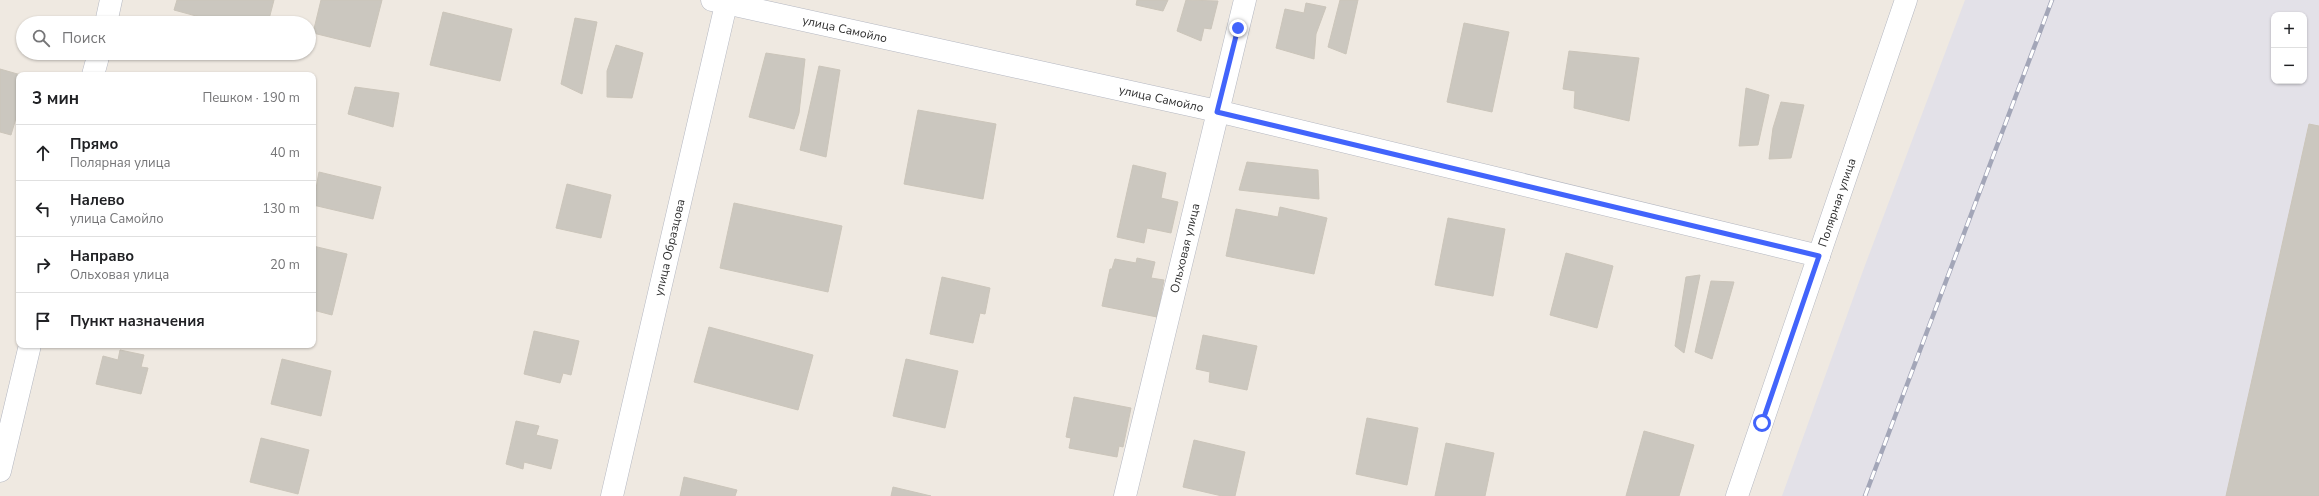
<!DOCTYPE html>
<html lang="ru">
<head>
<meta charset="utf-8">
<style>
	:root { --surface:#fff; --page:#f6f6f6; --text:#202124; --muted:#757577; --line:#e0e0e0 }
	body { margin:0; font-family:"Nunito Sans",sans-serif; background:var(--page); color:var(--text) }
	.controls { position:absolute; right:12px; top:12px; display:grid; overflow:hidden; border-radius:8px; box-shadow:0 1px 3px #0004 }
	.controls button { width:36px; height:36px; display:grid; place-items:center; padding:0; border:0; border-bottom:1px solid var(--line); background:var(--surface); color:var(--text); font:20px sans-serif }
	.stop { position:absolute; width:12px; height:12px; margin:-9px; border:3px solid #4264fb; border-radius:50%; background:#fff }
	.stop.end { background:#4264fb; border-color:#fff; box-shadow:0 1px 4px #0008 }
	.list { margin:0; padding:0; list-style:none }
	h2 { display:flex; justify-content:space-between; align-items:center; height:52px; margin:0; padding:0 16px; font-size:17px }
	h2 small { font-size:13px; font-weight:400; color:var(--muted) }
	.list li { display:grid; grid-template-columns:26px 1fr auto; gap:12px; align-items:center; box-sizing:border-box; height:56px; padding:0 16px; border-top:1px solid var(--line) }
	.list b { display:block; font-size:15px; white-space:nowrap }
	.list p { margin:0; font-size:13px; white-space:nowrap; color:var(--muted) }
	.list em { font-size:13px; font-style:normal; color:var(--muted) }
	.icon { flex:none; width:22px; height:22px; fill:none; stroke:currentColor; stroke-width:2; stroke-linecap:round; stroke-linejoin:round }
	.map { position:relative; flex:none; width:2319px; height:496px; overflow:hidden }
	.search { position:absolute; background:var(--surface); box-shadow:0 1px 3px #0004; left:16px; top:16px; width:300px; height:44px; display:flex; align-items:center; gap:10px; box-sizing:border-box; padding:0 14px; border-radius:22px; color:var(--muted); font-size:15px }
	.panel { position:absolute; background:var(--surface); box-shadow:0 1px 3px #0004; left:16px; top:72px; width:300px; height:276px; border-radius:8px }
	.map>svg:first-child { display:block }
</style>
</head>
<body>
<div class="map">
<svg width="2319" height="496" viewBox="0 0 2319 496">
	<rect width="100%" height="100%" fill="#efe9e1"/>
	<path fill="#e3e1e8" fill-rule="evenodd" d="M1965 0H2319V496H1782L1864 268ZM2274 15H2304V81H2274Z"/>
	<g fill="#cbc7bf" stroke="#cbc5ba">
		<polygon points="177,0 274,0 268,23 222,23 174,10"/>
		<polygon points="321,0 382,0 370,47 313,33"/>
		<polygon points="1137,0 1168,0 1163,11 1136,5"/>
		<polygon points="1186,0 1218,1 1211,29 1204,28 1201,41 1177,31"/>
		<polygon points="1340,0 1358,0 1346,54 1328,47"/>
		<polygon points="1306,3 1326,7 1316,34 1314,59 1276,48 1285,9 1304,13"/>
		<polygon points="443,12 512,29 500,81 430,65"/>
		<polygon points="575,18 597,22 582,94 561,84"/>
		<polygon points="1464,23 1509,32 1492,112 1447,102"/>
		<polygon points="616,45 643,53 632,98 607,97 607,71"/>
		<polygon points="1569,51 1639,58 1629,121 1574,108 1575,91 1563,89"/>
		<polygon points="766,53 805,59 799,113 794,129 749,117"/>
		<polygon points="819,66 840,70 826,157 800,150"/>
		<polygon points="0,69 21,75 19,75 19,108 11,135 0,132"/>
		<polygon points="355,87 399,93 393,127 348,114"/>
		<polygon points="1746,88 1769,95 1758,145 1739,146"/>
		<polygon points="1781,102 1804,105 1791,158 1769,159 1773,128"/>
		<polygon points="918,110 996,124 983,199 904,184"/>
		<polygon points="2309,124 2319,126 2319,496 2226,496"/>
		<polygon points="1247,162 1318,170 1319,199 1239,190"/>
		<polygon points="1133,165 1166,173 1161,198 1178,202 1171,233 1147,228 1144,243 1117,237"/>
		<polygon points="319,172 381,187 373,219 313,205"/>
		<polygon points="567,184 611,195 601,238 556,228"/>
		<polygon points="734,203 842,226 828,292 720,268"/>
		<polygon points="1280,207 1327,218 1314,274 1226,256 1236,209 1278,217"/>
		<polygon points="1448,218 1505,229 1493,296 1435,285"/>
		<polygon points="313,246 347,254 332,315 313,310"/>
		<polygon points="1566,253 1613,266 1597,328 1550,315"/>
		<polygon points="1137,258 1155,262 1151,278 1164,280 1157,317 1102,306 1110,269 1112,269 1115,259 1136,263"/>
		<polygon points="1700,275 1684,353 1675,346 1686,277"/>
		<polygon points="942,277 990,288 985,314 980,313 973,343 930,334"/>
		<polygon points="1711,281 1734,282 1712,359 1695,352"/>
		<polygon points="709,327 813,355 798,410 694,382"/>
		<polygon points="534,331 579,341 571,375 563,373 560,383 524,374"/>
		<polygon points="1203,335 1257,346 1247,390 1209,382 1210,372 1196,369"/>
		<polygon points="120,350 144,355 141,367 148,368 141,394 96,384 103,356 118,360"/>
		<polygon points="282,359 331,371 321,416 271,404"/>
		<polygon points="906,359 958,371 945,428 893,416"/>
		<polygon points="1074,397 1131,408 1123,447 1119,446 1117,457 1069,448 1071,438 1066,437"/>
		<polygon points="1367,418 1418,428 1407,485 1356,474"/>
		<polygon points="516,421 539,426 536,435 558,440 551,469 524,462 523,469 506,464"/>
		<polygon points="1644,431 1694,445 1679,496 1626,496"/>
		<polygon points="261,438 309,450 298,494 250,482"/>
		<polygon points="1194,440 1245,452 1235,496 1222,496 1183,487"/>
		<polygon points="1446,443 1494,453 1485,496 1435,496"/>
		<polygon points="684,477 737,490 735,496 680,496"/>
		<polygon points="893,487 931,496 891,496"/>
	</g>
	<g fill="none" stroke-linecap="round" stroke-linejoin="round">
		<defs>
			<g id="minor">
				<path id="s1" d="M712 0 1217 111 1819 256"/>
				<polyline points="106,23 111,0"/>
				<polyline points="93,75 99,53"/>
				<polyline points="0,471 30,345"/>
				<path id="s2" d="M612 496 727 0"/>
				<path id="s3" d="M1125 496 1245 0"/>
				<path id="s4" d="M1737 496 1906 0"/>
			</g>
		</defs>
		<use href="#minor" stroke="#b4b7c1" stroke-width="23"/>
		<use href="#minor" stroke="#fff" stroke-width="22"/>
		<defs>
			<polyline id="rail" points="1865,496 2052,0"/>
		</defs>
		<use href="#rail" stroke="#a3a6b8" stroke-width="4.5"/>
		<use href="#rail" stroke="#fff" stroke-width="3" stroke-dasharray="9" stroke-linecap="butt"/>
	</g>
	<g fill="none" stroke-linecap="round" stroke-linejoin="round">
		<polyline stroke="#4264fb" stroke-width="5" points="1238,28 1217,112 1819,256 1762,423"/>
	</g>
	<g text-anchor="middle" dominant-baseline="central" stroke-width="3" stroke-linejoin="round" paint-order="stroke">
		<g font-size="12" fill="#2e2e2e" stroke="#fff">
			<text stroke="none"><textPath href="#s1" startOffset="136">улица Самойло</textPath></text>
			<text stroke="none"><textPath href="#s1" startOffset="460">улица Самойло</textPath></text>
			<text stroke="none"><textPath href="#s4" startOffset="310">Полярная улица</textPath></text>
			<text stroke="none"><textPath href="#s2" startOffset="255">улица Образцова</textPath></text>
			<text stroke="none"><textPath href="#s3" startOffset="255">Ольховая улица</textPath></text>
		</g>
	</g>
</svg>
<div class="controls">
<button>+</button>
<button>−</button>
</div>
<div class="stop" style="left:1762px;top:423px"></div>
<div class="stop end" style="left:1238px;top:28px"></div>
<div class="search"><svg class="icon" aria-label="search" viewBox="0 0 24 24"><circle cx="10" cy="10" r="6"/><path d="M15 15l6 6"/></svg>Поиск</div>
<section class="panel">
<h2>3 мин<small>Пешком · 190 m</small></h2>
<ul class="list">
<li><svg class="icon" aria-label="ahead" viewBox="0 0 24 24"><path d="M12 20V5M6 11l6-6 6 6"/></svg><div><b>Прямо</b><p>Полярная улица</p></div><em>40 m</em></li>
<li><svg class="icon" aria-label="left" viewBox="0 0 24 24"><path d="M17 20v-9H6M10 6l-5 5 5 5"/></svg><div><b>Налево</b><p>улица Самойло</p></div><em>130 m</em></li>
<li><svg class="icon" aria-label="right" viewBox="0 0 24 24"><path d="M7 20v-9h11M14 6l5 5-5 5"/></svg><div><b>Направо</b><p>Ольховая улица</p></div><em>20 m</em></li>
<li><svg class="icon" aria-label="arrive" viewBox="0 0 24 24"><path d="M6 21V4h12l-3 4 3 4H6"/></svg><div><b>Пункт назначения</b></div></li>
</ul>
</section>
</div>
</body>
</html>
